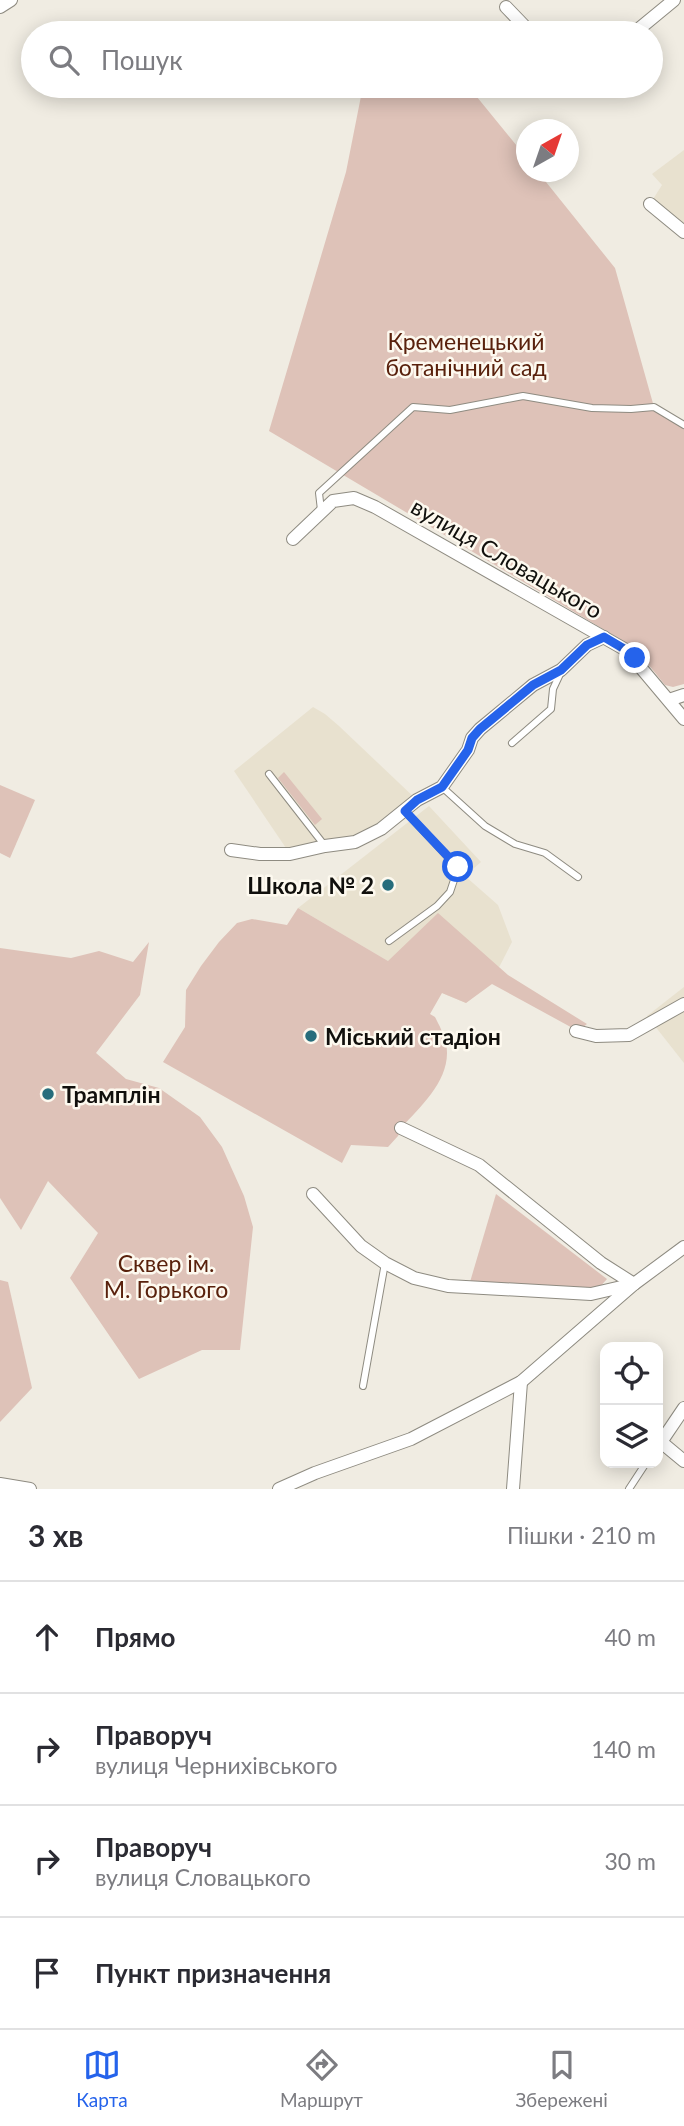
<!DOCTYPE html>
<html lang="uk">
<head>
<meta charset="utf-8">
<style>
	:root { --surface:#fff; --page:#f7f7f7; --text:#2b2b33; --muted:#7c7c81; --line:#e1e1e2; --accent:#2563eb }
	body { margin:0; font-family:Lato,sans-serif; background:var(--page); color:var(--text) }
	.controls { position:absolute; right:21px; bottom:21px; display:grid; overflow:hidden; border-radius:14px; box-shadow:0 4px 18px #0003 }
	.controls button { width:63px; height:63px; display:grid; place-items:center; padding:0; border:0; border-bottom:2px solid var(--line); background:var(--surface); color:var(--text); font:35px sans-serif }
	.compass { position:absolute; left:516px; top:119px; width:63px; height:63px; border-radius:50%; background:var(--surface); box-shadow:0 4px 18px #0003; rotate:40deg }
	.stop { position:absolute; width:21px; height:21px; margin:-16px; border:5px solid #2563eb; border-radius:50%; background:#fff }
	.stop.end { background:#2563eb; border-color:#fff; box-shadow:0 2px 7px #0008 }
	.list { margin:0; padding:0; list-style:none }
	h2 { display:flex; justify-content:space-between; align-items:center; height:91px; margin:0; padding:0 28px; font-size:30px }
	h2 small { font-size:23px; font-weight:400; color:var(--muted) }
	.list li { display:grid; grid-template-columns:46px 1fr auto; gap:21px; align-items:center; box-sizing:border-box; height:112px; padding:0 28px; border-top:2px solid var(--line) }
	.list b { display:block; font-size:26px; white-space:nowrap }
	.list p { margin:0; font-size:23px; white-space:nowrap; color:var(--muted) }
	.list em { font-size:23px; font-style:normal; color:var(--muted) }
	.icon { flex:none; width:38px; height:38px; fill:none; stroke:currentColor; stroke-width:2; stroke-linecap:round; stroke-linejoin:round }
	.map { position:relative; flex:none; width:684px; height:1489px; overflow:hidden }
	.search { position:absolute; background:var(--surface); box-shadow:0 4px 18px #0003; left:21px; right:21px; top:21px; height:77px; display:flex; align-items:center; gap:18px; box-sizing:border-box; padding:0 24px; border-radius:38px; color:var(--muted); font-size:26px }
	.sheet { height:539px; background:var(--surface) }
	nav { display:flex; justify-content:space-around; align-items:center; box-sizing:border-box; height:98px; border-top:2px solid var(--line); background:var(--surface); font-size:19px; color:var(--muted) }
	nav a { display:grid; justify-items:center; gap:4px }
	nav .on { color:var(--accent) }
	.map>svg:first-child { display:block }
</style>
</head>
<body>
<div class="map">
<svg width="684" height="1489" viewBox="0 0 684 1489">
	<rect width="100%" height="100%" fill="#f0ece2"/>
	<g fill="#e8e1cf">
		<polygon points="684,150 684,232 650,204 662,185 652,174"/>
		<polygon points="313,707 325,714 339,726 417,800 381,829 290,854 234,771"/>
		<polygon points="429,806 481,862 465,876 498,905 512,942 491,983 466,1003 442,993 298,908"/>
		<polygon points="684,987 684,1063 647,1016"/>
	</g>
	<g fill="#dec2b8">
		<polygon points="363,86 468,86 526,157 526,172 538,172 615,268 654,407 684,425 684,684 673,687 665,685 635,648 269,431 346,172"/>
		<polygon points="284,772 322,819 315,825 278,778"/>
		<polygon points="0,785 35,800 10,858 0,853"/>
		<path d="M298 908 388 961 438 913 508 975 587 1024 578 1031 492 984 466 1003 442 993 430 1014 435 1017C439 1025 444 1034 446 1043 453 1078 422 1105 401 1128L398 1136 388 1147 351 1145 342 1163 163 1062 185 1027 186 990 201 966 219 942 237 923 252 919 287 925Z"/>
		<polygon points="149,942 140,995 96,1053 126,1079 159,1088 200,1117 222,1147 244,1196 253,1227 240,1350 202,1350 139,1379 70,1278 98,1233 48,1181 21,1230 0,1198 0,948 71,958 99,951 133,962"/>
		<polygon points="496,1194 607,1279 599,1288 470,1282"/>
		<polygon points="0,1280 8,1282 32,1388 0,1422"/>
	</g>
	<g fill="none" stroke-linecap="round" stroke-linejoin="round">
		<defs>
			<g id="service">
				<polyline points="321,510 319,493 413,407 450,410 523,396 592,408 631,409 654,407 684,425"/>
				<polyline points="512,743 551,709 553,689 561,672"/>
				<polyline points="269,774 325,846"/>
				<polyline points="442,787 485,826 515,844 545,853 578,877"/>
				<polyline points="389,941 437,906 450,892 458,868 405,811"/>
				<polyline points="363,1386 385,1263"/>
				<polyline points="629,1489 646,1463"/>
			</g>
			<g id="minor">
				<polyline points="0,7 11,0"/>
				<polyline points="506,7 531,33"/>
				<polyline points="634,33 674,0"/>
				<polyline points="650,204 684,232"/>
				<polyline points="293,539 333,501 354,498 375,507 626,650 684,719"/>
				<polyline points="669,700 684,695"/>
				<polyline points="231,850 260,854 290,854 325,846 355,842 381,829 417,800 442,787 468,750 472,738 480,729 533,685 561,670 587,645 604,637"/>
				<polyline points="576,1031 596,1036 629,1035 684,1004"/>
				<polyline points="401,1128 479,1165 601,1263 634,1284"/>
				<polyline points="313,1194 361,1246 385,1263 414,1278 448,1286 591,1294 630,1285"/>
				<polyline points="684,1408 661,1442 684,1461"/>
				<polyline points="0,1484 30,1489"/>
				<polyline points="279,1489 315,1473 411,1439 521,1382 634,1284 684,1247"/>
				<polyline points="513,1489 521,1382"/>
			</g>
		</defs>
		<use href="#service" stroke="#8e8b81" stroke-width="8"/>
		<use href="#minor" stroke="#8e8b81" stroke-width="14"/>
		<use href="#service" stroke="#fff" stroke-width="6"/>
		<use href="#minor" stroke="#fff" stroke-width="12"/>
	</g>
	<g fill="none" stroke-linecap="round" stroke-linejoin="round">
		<polyline stroke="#2563eb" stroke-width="9" points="458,867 405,811 417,800 442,787 468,750 472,738 480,729 533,685 561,670 587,645 604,637 626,650 635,658"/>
	</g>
	<g fill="#276d7c" stroke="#fdf9ef" stroke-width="2.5">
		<circle cx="388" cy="885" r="7"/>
		<circle cx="311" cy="1036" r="7"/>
		<circle cx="48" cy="1094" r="7"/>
	</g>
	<g text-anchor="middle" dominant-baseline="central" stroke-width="5" stroke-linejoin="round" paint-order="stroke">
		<g font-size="23" fill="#59210c" stroke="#fdf9ef">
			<text x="466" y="341">Кременецький<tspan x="466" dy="26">ботанічний сад</tspan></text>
			<text x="166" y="1263">Сквер ім.<tspan x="166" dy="26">М. Горького</tspan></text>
		</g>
		<g font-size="23" fill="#11100d" stroke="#fdf9ef">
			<text transform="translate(507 558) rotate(30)">вулиця Словацького</text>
		</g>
		<g font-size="23" font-weight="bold" fill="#11100d" stroke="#fdf9ef" text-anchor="start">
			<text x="374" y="885" text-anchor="end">Школа № 2</text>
			<text x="325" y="1036">Міський стадіон</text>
			<text x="62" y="1094">Трамплін</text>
		</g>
	</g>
</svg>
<div class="controls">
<button><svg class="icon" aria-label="locate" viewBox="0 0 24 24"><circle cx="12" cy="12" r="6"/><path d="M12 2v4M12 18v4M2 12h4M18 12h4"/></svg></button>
<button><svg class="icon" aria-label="layers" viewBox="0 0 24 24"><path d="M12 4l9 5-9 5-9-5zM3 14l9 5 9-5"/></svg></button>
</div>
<svg class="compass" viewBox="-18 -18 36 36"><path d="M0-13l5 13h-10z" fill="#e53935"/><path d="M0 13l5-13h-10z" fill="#7c7c81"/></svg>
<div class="stop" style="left:458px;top:867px"></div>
<div class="stop end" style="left:635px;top:658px"></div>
<div class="search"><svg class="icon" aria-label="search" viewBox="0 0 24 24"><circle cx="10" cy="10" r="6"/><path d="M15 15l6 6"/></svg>Пошук</div>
</div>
<section class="sheet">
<h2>3 хв<small>Пішки · 210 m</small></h2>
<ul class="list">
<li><svg class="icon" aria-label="ahead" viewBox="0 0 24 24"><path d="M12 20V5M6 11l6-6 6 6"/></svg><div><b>Прямо</b></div><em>40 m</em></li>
<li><svg class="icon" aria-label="right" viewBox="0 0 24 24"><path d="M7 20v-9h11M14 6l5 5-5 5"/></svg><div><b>Праворуч</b><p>вулиця Чернихівського</p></div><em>140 m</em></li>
<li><svg class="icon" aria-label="right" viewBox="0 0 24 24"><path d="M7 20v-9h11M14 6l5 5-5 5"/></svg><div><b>Праворуч</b><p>вулиця Словацького</p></div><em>30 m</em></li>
<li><svg class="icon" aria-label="arrive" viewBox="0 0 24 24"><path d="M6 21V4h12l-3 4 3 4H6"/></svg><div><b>Пункт призначення</b></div></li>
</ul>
</section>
<nav>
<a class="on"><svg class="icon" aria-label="map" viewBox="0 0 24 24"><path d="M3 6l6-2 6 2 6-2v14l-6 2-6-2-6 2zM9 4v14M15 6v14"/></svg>Карта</a>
<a><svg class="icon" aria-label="directions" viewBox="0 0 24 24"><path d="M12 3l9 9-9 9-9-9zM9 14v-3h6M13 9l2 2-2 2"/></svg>Маршрут</a>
<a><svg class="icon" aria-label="saved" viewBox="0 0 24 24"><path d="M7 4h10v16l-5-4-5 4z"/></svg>Збережені</a>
</nav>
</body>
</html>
